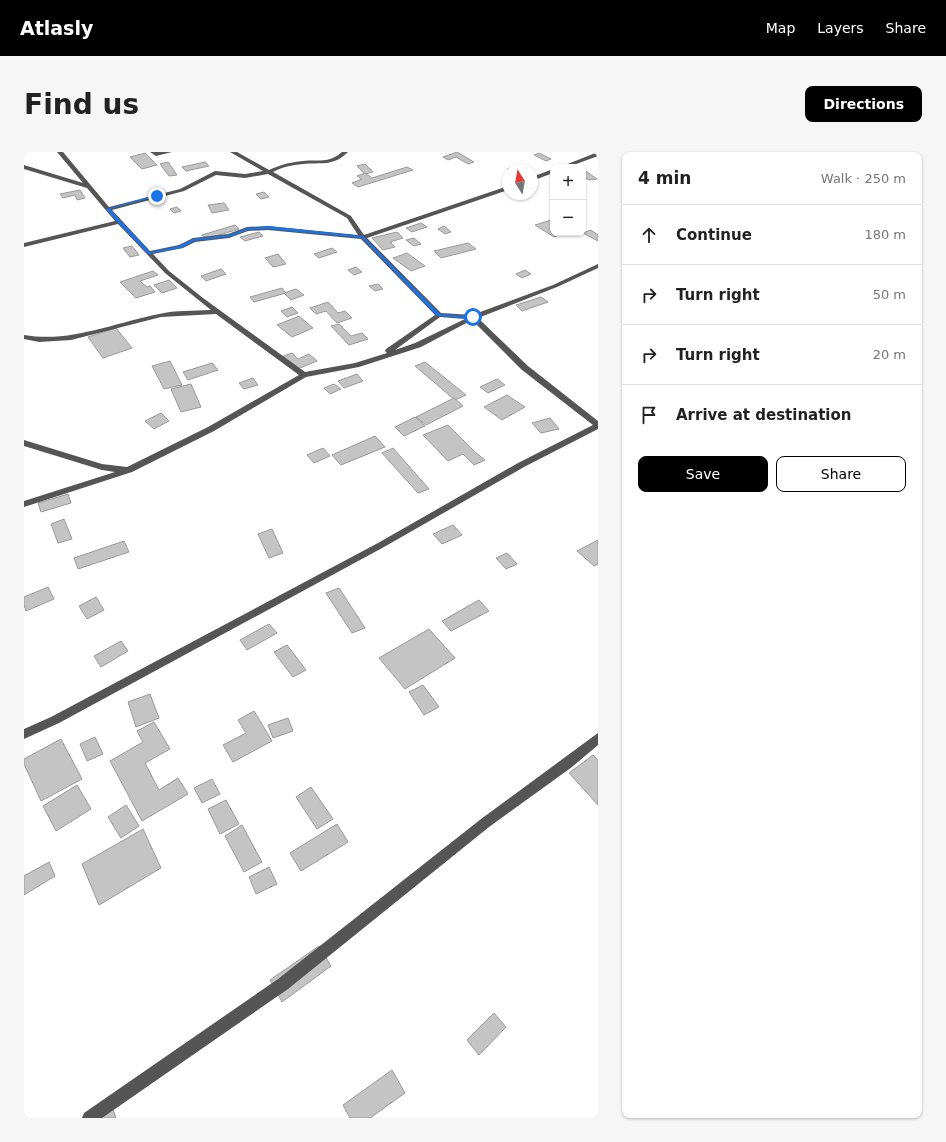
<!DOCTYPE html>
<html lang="en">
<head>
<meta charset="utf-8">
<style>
	:root { --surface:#fff; --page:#f6f6f6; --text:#222; --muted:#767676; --line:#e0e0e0; --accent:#000 }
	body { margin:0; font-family:"DejaVu Sans",sans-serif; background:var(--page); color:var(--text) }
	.controls { position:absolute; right:12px; top:12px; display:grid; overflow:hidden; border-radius:8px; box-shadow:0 1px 3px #0004 }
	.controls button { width:36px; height:36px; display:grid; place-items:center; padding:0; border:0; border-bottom:1px solid var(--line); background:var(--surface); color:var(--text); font:20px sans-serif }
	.compass { position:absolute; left:478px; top:12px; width:36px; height:36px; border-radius:50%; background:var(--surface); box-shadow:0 1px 3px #0004; rotate:349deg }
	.stop { position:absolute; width:12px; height:12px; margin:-9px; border:3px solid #1a73e8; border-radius:50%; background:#fff }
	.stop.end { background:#1a73e8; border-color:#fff; box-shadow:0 1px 4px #0008 }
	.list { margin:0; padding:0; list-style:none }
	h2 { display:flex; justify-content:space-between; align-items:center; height:52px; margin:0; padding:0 16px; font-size:17px }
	h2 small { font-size:13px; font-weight:400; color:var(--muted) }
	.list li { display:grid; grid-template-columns:26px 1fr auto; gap:12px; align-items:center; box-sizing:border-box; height:60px; padding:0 16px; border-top:1px solid var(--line) }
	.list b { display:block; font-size:15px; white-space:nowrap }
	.list em { font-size:13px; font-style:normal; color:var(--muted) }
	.actions { display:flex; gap:8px; padding:12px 16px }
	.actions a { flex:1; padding:9px 0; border:1px solid var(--accent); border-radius:8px; text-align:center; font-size:14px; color:var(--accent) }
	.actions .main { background:var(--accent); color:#fff }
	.icon { flex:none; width:22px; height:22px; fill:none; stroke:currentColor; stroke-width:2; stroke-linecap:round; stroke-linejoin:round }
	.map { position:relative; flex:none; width:574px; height:966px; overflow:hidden; border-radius:8px }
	header { display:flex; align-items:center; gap:24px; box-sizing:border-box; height:56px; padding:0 20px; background:var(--accent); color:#fff }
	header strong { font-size:19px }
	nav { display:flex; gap:22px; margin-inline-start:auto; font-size:14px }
	.intro { display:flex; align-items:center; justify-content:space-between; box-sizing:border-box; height:96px; padding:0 24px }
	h1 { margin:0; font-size:28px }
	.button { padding:10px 18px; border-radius:8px; background:var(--accent); color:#fff; font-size:14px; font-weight:700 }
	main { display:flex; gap:24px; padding:0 24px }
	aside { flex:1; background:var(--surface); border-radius:8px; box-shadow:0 1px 3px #0004 }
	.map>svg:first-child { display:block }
</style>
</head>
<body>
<header>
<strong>Atlasly</strong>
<nav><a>Map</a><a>Layers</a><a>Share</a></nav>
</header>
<div class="intro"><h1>Find us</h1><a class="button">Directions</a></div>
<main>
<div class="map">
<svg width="574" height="966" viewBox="0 0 574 966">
	<rect width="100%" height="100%" fill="#fff"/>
	<g fill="#c4c4c4" stroke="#999">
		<polygon points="433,0 450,10 444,12 432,5 424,8 419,5"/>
		<polygon points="121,1 133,13 118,17 106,5"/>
		<polygon points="515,1 527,7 522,9 510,3"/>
		<polygon points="144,10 153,23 145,24 136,12"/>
		<polygon points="181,10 185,14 162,19 158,15"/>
		<polygon points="341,12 349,20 341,22 333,14"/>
		<polygon points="497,13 502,16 496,18 483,17"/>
		<polygon points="383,15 389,18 334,35 328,31 338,27 333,24 341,21 348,26"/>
		<polygon points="559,17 573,27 565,28 559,24"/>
		<polygon points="56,38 61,46 53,48 51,43 39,46 36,42"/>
		<polygon points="240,40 245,45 237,47 232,42"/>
		<polygon points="200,51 205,58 188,61 184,53"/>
		<polygon points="153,55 157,59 150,61 146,57"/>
		<polygon points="527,68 529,69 529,74 526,75 529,77 529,81 538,82 530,85 511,73"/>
		<polygon points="397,71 403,75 388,80 382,76"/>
		<polygon points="211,73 215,77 182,87 178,83"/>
		<polygon points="420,74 427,80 421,82 414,77"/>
		<polygon points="567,78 574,83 574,89 559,81"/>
		<polygon points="235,80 239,84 221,89 216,85"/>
		<polygon points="373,80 379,86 366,90 371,95 359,98 348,86"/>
		<polygon points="390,86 397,92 390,94 382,88"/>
		<polygon points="444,91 452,97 417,106 410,99"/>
		<polygon points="108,94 115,103 106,105 99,96"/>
		<polygon points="308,96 313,100 295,106 290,102"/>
		<polygon points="383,101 401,114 387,119 369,106"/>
		<polygon points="254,102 262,112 249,115 241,106"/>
		<polygon points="332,115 338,120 330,123 324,118"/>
		<polygon points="197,117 202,122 182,129 177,124"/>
		<polygon points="501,118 507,122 498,126 492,122"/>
		<polygon points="129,119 134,123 116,129 123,135 126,134 131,140 112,146 96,130"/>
		<polygon points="145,128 153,136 138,141 130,133"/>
		<polygon points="354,132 359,137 351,139 345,134"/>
		<polygon points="258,136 262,141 230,150 226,145"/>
		<polygon points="272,137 280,143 267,148 260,141"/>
		<polygon points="517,145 524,150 498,159 492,153"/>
		<polygon points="304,150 314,161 321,159 328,166 313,171 302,159 292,162 286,156"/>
		<polygon points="268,155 274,161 263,165 257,159"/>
		<polygon points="275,164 289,176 268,185 253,173"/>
		<polygon points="315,172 327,184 338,181 344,187 325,193 307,174"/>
		<polygon points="92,176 108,196 79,206 64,185"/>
		<polygon points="268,201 274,207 285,202 293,209 271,218 257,205"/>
		<polygon points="146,209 158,233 140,237 128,214"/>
		<polygon points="401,210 442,243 431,248 391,214"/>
		<polygon points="188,211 194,218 164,228 159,220"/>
		<polygon points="333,222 339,229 320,236 314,229"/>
		<polygon points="229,226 234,233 220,237 215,231"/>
		<polygon points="473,227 481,233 464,241 456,235"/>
		<polygon points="167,232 177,255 157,260 147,237"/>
		<polygon points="310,232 317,237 306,242 300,236"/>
		<polygon points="483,243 501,255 478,268 460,255"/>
		<polygon points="430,246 439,254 402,273 392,265"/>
		<polygon points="137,261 145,269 130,277 121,269"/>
		<polygon points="391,265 401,274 380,284 371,275"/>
		<polygon points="526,266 535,277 517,281 508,271"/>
		<polygon points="424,273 451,300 461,308 450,313 439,302 424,309 399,283"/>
		<polygon points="351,284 361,295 317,313 308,303"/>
		<polygon points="299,296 306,304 290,311 283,303"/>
		<polygon points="369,296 405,337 394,341 358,301"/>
		<polygon points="44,342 47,351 17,360 14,351"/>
		<polygon points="40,367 48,387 34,391 27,372"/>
		<polygon points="429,373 438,383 418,392 409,382"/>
		<polygon points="248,377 259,401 245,406 234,382"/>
		<polygon points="574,388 574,412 570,414 553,399"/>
		<polygon points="100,389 105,400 54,417 50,406"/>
		<polygon points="483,401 493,412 482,417 472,406"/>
		<polygon points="24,435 30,447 2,459 0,453 0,445"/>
		<polygon points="315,436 341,476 328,481 302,441"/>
		<polygon points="72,445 80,458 63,467 55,454"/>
		<polygon points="455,448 465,459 427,479 418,469"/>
		<polygon points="245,472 253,481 223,498 216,488"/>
		<polygon points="405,477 431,506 381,537 355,506"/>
		<polygon points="97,489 104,499 77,515 70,504"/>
		<polygon points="263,493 282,518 269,525 250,500"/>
		<polygon points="399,533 415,555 400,563 385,540"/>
		<polygon points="126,542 135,566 112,575 104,550"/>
		<polygon points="230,559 248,589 209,610 199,593 222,581 214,568"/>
		<polygon points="264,566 269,579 249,586 244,573"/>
		<polygon points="130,570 146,597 121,611 135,638 154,626 164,642 118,669 86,609 119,590 113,579"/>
		<polygon points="71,585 79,602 63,609 56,592"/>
		<polygon points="37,587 58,627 17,649 0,612 0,607"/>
		<polygon points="569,603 574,608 574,653 545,621"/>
		<polygon points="188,627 196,642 178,651 170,636"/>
		<polygon points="53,633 67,657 32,679 19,654"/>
		<polygon points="287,635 309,667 293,677 272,645"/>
		<polygon points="202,648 215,672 196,682 184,657"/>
		<polygon points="102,653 115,674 97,686 84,665"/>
		<polygon points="313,672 324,690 277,719 266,701"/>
		<polygon points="218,673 238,710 220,720 201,684"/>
		<polygon points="119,677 137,716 75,753 58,712"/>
		<polygon points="25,710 31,724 0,743 0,724"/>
		<polygon points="245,715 253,732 232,742 225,725"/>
		<polygon points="295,794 307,814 258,850 246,828"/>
		<polygon points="470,861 482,875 455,903 443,888"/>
		<polygon points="368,918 381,941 346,966 326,966 319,953"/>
		<polygon points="87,951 92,966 65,966"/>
	</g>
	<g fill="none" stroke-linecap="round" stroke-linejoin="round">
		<g fill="#555" fill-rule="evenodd">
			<path d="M33 0H39L85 55 156 37 191 19 221 22 239 19 206 0H213L245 18C256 13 266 10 279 9 295 7 304 12 318 0H324C309 15 297 10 279 12 268 13 258 15 249 20L327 64 340 83 484 34V38L343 86 417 161 448 163 529 133 574 112V116L533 135 454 166 504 214 574 269V277L500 315 360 395 35 571 0 587V577L27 565 354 391 494 311 569 273 498 218 448 168 397 195 335 215 282 225 190 279 108 320 0 355V349L91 320 78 318 0 294V288L78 312 103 315 184 275 275 223 192 162 137 165 47 188 15 190 0 187V183C47 191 89 171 135 162 152 158 169 159 187 158L141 121 94 72 0 95V91L91 69 63 36 0 17V13L59 31ZM244 22 323 66 334 83 244 74 223 75 204 82 169 86 155 93 126 99 88 58 160 39 192 23 221 26ZM244 78 337 87 411 163 362 197 361 199 363 201 331 211 281 220 179 146 145 119 129 102 159 96 171 90 205 86 224 79ZM416 165 441 167 391 191 371 198Z"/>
			<polygon points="126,0 148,0 132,4"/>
			<polygon points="574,0 574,4 544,15 536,15"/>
			<polygon points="529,17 529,21 508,29 508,25"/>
			<polygon points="574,581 574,593 548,615 465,675 264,837 78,966 58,966 60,961 254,827 457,667"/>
		</g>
	</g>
	<path fill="#1a73e8" d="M131 43 134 44 86 57C99 72 113 85 126 100L155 94 169 87 204 83 224 76 244 74 339 84 416 162 452 165 449 167 413 164 338 86 244 77 224 78 205 85 170 89 158 96 124 102C110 86 95 73 82 57Z"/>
</svg>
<div class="controls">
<button>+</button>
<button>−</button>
</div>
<svg class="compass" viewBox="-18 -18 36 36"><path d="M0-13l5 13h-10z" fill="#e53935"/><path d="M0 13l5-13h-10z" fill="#767676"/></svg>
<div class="stop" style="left:449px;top:165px"></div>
<div class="stop end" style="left:133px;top:44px"></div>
</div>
<aside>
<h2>4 min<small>Walk · 250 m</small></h2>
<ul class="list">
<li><svg class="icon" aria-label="ahead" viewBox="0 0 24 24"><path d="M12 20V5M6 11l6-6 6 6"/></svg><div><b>Continue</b></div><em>180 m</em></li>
<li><svg class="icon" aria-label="right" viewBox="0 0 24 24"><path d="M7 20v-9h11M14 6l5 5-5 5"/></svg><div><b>Turn right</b></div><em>50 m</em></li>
<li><svg class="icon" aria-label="right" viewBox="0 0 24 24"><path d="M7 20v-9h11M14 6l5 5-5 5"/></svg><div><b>Turn right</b></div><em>20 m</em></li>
<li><svg class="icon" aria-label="arrive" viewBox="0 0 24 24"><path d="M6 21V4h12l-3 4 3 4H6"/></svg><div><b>Arrive at destination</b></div></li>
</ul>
<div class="actions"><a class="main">Save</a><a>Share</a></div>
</aside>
</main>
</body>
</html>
